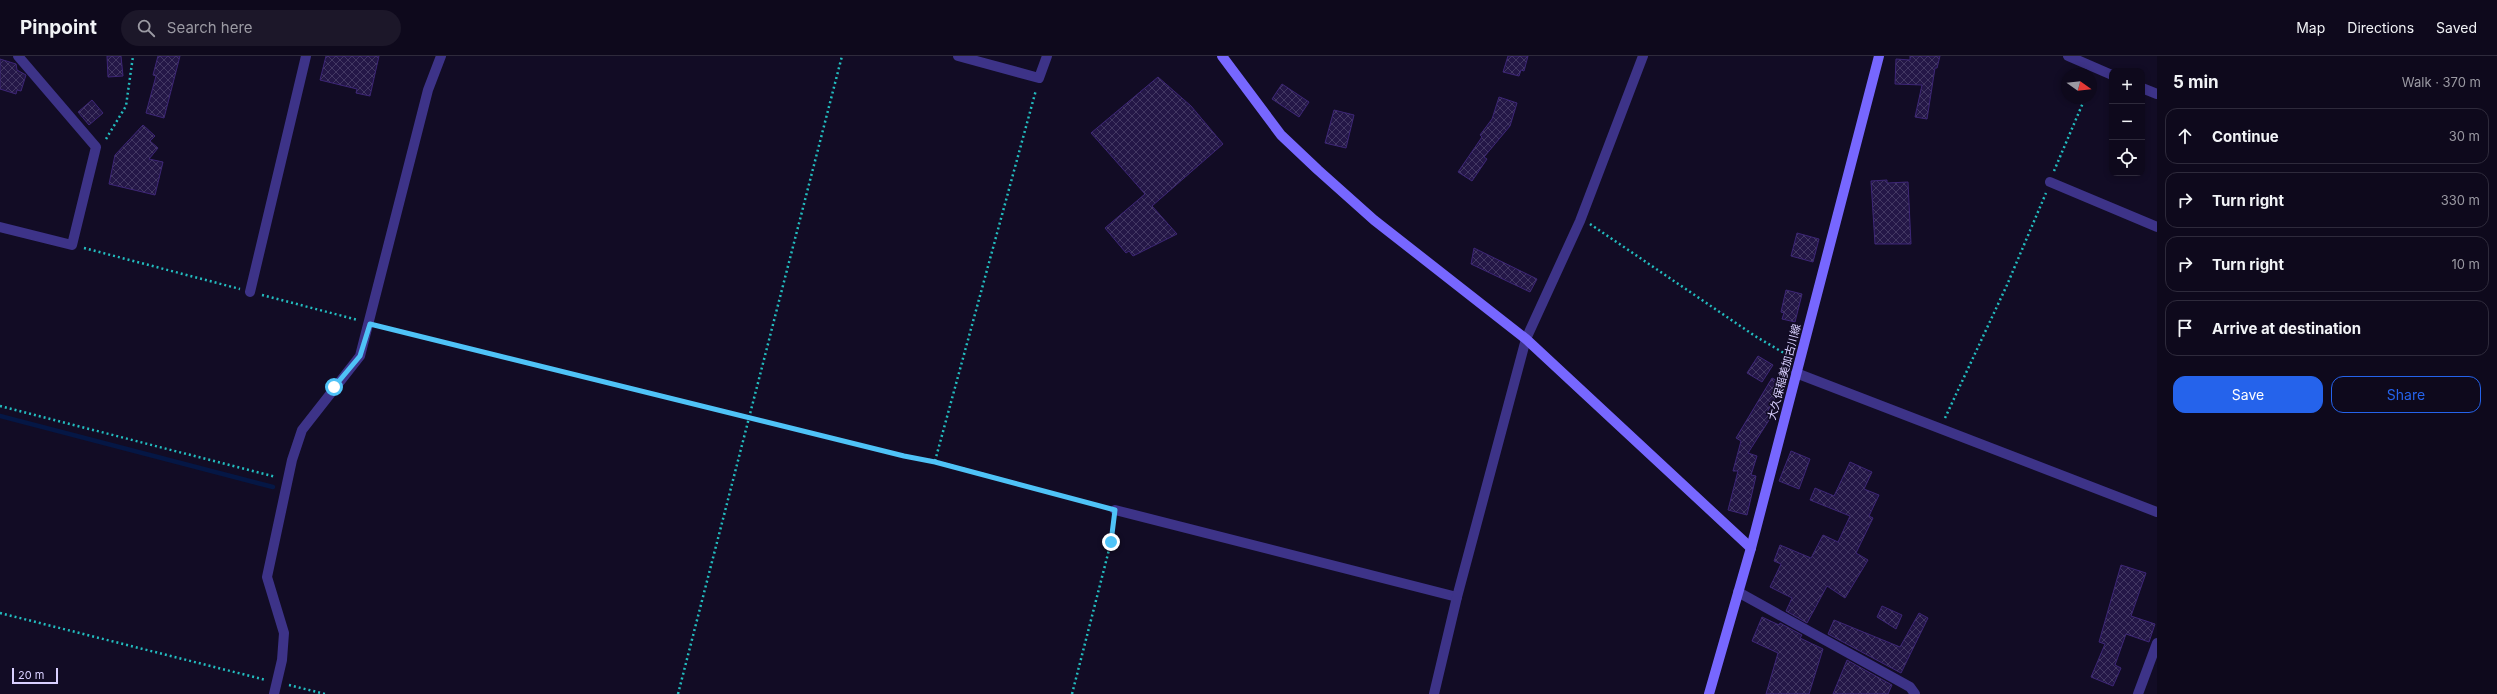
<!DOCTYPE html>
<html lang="en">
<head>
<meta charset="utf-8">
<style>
	:root { --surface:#0e091c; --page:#1c1729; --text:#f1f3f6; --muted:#9b9aa3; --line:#2e2a3b; --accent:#2563eb }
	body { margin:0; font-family:Inter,"Noto Sans JP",sans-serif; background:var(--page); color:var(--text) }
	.controls { position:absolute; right:12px; top:12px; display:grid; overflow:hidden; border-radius:8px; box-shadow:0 2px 6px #0003 }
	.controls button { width:36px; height:36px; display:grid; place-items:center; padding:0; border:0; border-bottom:1px solid var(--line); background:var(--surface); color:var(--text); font:20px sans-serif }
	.compass { position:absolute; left:2061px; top:12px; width:36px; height:36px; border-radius:50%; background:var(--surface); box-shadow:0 2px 6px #0003; rotate:105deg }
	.scale { position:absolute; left:12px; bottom:10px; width:46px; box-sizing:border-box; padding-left:4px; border:2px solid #d9d0ff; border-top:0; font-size:11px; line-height:14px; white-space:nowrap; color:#d9d0ff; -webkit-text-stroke:3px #120c25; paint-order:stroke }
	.stop { position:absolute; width:12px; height:12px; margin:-9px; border:3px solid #4fc3f7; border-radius:50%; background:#fff }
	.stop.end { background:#4fc3f7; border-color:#fff; box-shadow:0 1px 4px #0008 }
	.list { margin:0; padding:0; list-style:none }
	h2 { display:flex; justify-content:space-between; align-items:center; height:52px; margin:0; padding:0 16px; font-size:17px }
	h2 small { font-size:13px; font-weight:400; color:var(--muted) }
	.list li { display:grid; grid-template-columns:26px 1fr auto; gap:12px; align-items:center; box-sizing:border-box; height:56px; margin:0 8px 8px; padding:0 8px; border:1px solid var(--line); border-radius:12px }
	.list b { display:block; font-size:15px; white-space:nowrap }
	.list em { font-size:13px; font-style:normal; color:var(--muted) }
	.actions { display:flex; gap:8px; padding:12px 16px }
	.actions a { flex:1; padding:9px 0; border:1px solid var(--accent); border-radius:12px; text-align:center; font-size:14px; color:var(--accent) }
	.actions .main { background:var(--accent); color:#fff }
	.icon { flex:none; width:22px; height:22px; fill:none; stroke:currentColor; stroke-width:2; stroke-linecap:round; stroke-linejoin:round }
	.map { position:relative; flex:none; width:2157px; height:638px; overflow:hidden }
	header { display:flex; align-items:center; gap:24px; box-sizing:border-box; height:56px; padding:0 20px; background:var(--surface); border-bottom:1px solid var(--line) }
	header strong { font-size:19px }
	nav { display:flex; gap:22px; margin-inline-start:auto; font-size:14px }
	.search { width:280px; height:36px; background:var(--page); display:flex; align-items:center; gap:10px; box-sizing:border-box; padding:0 14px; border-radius:22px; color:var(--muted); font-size:15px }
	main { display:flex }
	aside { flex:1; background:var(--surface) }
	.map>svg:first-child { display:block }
</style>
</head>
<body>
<header>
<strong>Pinpoint</strong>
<div class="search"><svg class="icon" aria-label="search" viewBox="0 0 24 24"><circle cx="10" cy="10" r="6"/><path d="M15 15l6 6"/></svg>Search here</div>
<nav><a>Map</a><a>Directions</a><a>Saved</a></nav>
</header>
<main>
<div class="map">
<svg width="2157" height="638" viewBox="0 0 2157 638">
	<defs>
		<pattern id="building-cross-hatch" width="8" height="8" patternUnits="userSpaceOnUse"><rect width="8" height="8" fill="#241747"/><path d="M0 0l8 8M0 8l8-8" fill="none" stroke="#433863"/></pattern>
	</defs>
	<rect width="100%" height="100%" fill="#120c25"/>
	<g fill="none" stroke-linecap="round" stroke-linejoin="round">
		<polyline stroke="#051745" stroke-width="4.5" points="0,360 273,431"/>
	</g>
	<g fill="url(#building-cross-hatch)" stroke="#3d2676">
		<polygon points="107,0 121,0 123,20 108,21"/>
		<polygon points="158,0 180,0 164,62 146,57 156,20 153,19"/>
		<polygon points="326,0 379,0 370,40 356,37 357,33 320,24"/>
		<polygon points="1508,0 1528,0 1524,15 1521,14 1519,20 1503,16"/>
		<polygon points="1910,0 1940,0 1937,12 1935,12 1927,63 1915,61 1922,29 1895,28 1896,3 1910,4"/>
		<polygon points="0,3 16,8 17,14 26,19 21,35 17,34 16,38 0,33"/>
		<polygon points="1158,21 1191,50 1223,88 1152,150 1177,178 1133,200 1129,195 1126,197 1105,172 1145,138 1091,77"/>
		<polygon points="1282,28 1309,46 1299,61 1272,43"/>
		<polygon points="1499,41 1517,47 1510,70 1484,101 1487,103 1472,125 1458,116 1482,81 1480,79 1492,63"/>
		<polygon points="92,44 103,57 89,69 78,56"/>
		<polygon points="1334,54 1354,59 1346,92 1325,87"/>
		<polygon points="143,69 155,80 150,85 158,92 149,103 163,106 155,139 109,128 115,99"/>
		<polygon points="1887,124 1887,127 1908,126 1911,188 1875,188 1871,125"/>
		<polygon points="1797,177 1819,183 1813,206 1791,200"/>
		<polygon points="1474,192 1537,223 1530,236 1471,208"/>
		<polygon points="1786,234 1802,238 1795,266 1782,263 1784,257 1781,256"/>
		<polygon points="1758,300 1773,309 1762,326 1747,317"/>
		<polygon points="1772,322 1783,328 1766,358 1771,361 1748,397 1757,400 1751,419 1756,420 1747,459 1728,454 1738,415 1733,415 1741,385 1736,382"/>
		<polygon points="1791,395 1810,403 1799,433 1779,425"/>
		<polygon points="1850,406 1872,416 1864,433 1879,439 1869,460 1873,462 1856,497 1868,504 1845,542 1827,530 1807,567 1786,555 1792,542 1770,531 1781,508 1774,505 1780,489 1811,502 1823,479 1838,486 1850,460 1810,444 1815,432 1834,440"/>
		<polygon points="2121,509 2146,517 2131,560 2155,568 2149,586 2126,578 2115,609 2121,612 2113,630 2091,621 2105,588 2099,586"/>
		<polygon points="1882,550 1902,559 1896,573 1877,561"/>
		<polygon points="1919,557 1928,562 1901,617 1828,578 1834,564 1900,591"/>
		<polygon points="1762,561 1779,569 1780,567 1802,579 1800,582 1823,593 1809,638 1766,638 1778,597 1752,585"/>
		<polygon points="1847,604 1892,629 1888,638 1833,638"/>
	</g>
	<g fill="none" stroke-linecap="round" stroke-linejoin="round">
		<g stroke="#23bcbf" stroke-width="2.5" stroke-dasharray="2 3" stroke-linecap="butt">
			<polyline points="106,83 126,50 133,0"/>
			<polyline points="2054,115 2085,42"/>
			<polyline points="1590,168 1755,280 1789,300"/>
			<polyline points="84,192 240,233"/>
			<polyline points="262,239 358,264"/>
			<polyline points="380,270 904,400 935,405 1104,451"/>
			<polyline points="0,350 276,421"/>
			<polyline points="1945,362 2007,229 2046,137"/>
			<polyline points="935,405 1036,34"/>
			<polyline points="0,557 266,624"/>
			<polyline points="289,629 325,638"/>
			<polyline points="678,638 842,0"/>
			<polyline points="1072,638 1111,486 1113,466"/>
		</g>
		<g stroke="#3d3388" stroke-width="10">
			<polyline points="958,0 1039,22 1047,0"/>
			<polyline points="2068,0 2112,19"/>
			<polyline points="2142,32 2157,38"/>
			<polyline points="2050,126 2157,171"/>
			<polyline points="0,171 72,189 96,91 18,0"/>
			<polyline points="250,236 306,0"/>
			<polyline points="1796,317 2157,456"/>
			<polyline points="1115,454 1457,541"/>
			<polyline points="1738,536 1910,631 1915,638"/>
			<polyline points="274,638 282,604 284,577 267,521 292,404 302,374 360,300 428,34 441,0"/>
			<polyline points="1434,638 1457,541 1526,283 1580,165 1643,0"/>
			<polyline points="2138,638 2157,587"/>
		</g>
		<g stroke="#7767ff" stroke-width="10">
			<polyline points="1222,0 1281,79 1318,114 1374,164 1526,283 1751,492"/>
			<polyline points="1709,638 1751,492 1879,0"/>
		</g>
	</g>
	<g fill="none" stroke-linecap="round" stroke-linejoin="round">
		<polyline stroke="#4fc3f7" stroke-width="5" points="334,331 360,300 370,268 904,400 935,406 1115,454 1111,486"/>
	</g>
	<g text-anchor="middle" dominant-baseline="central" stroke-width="3.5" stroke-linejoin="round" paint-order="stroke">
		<g font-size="11" fill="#d9d0ff" stroke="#120c25">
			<text transform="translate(1784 316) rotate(-75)">大久保稲美加古川線</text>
		</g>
	</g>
</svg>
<div class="controls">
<button>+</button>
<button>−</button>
<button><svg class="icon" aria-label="locate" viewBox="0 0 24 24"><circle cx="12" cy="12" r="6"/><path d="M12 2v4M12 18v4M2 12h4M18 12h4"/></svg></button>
</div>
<svg class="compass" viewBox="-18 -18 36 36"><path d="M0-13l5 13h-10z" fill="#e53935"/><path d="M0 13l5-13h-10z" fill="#9b9aa3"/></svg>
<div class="scale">20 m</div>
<div class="stop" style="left:334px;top:331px"></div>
<div class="stop end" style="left:1111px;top:486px"></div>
</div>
<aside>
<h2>5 min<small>Walk · 370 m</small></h2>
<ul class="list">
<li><svg class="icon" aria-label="ahead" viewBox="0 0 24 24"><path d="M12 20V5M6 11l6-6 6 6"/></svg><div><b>Continue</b></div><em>30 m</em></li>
<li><svg class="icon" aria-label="right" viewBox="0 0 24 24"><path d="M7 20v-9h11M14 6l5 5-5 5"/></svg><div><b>Turn right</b></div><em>330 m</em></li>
<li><svg class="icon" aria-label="right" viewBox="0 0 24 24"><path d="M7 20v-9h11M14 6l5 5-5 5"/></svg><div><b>Turn right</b></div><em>10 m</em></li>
<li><svg class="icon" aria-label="arrive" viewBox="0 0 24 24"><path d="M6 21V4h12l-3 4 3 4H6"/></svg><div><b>Arrive at destination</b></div></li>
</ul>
<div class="actions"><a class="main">Save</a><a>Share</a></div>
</aside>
</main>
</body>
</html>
